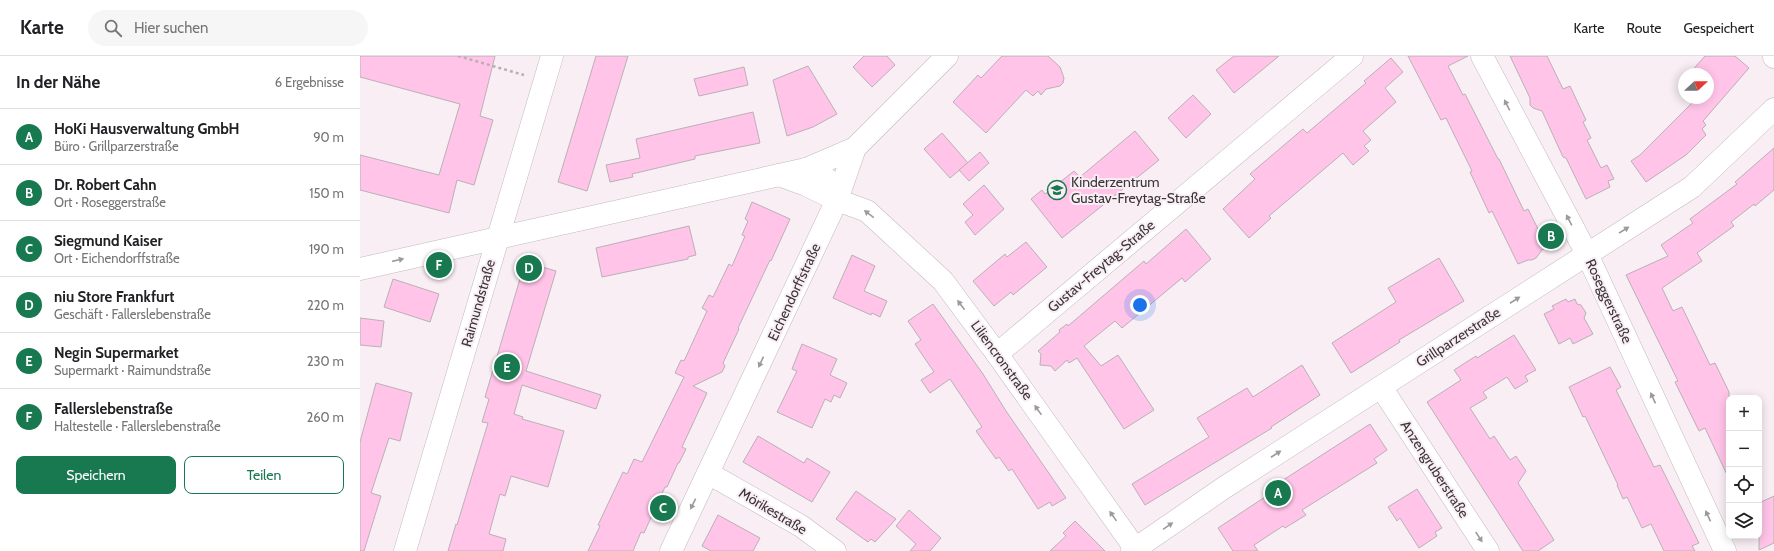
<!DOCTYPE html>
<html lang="de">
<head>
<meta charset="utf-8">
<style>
	:root { --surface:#fff; --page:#f6f6f6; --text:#202124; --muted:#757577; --line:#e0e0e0; --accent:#18784f }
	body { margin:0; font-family:Cabin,sans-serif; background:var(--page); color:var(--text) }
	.controls { position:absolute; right:12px; bottom:12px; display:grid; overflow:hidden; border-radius:8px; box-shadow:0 2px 10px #0003 }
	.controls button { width:36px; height:36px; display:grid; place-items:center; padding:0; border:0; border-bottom:1px solid var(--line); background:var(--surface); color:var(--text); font:20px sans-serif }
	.compass { position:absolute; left:1318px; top:12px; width:36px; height:36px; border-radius:50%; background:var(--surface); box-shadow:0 2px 10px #0003; rotate:68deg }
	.you { position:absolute; left:780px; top:249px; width:14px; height:14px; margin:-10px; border:3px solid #fff; border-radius:50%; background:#1a73e8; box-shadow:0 0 0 6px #1a73e833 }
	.badge { display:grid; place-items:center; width:26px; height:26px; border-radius:50%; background:var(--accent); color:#fff; font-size:13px; font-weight:700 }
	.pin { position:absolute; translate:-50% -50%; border:2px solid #fff; box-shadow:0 1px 4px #0006 }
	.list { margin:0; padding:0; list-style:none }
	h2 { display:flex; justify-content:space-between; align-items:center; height:52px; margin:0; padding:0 16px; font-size:17px }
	h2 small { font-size:13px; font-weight:400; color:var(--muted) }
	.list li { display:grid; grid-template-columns:26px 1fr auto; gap:12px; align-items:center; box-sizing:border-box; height:56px; padding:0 16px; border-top:1px solid var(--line) }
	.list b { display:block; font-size:15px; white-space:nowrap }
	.list p { margin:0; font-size:13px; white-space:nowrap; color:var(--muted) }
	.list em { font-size:13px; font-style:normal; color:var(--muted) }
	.actions { display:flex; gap:8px; padding:12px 16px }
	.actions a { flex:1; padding:9px 0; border:1px solid var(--accent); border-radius:8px; text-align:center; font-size:14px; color:var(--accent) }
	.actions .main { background:var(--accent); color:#fff }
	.icon { flex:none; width:22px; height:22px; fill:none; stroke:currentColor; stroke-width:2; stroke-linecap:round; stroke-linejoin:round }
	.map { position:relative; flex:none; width:1414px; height:495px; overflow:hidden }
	header { display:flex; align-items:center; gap:24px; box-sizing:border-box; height:56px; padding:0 20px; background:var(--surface); border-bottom:1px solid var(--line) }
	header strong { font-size:19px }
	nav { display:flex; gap:22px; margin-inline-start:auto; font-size:14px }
	.search { width:280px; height:36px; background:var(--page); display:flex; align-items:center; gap:10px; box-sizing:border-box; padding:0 14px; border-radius:22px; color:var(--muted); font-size:15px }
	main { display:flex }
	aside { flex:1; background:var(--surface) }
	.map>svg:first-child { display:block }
</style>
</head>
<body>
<header>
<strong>Karte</strong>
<div class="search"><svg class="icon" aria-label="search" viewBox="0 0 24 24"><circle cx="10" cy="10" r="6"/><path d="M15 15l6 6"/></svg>Hier suchen</div>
<nav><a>Karte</a><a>Route</a><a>Gespeichert</a></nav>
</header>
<main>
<aside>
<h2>In der Nähe<small>6 Ergebnisse</small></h2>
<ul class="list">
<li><span class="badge">A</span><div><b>HoKi Hausverwaltung GmbH</b><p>Büro · Grillparzerstraße</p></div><em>90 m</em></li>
<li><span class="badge">B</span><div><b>Dr. Robert Cahn</b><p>Ort · Roseggerstraße</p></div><em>150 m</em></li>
<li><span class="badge">C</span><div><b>Siegmund Kaiser</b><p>Ort · Eichendorffstraße</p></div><em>190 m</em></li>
<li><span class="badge">D</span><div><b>niu Store Frankfurt</b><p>Geschäft · Fallerslebenstraße</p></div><em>220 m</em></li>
<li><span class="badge">E</span><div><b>Negin Supermarket</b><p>Supermarkt · Raimundstraße</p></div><em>230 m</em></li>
<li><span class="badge">F</span><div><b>Fallerslebenstraße</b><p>Haltestelle · Fallerslebenstraße</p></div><em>260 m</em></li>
</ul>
<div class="actions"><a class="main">Speichern</a><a>Teilen</a></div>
</aside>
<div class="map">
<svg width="1414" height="495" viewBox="0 0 1414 495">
	<rect width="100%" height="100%" fill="#f9eef4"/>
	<g fill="#ffc4e8" stroke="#bab0b6">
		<polygon points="0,0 135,0 120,60 133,64 114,129 97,124 89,157 0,134 0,99 79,119 100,48 0,21"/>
		<polygon points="236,0 268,0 227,135 198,126"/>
		<polygon points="504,0 527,0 535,9 512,31 493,11"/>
		<polygon points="642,0 688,0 700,11 704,22 703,27 700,30 686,33 681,39 678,35 673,40 666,34 626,77 593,46 618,19 621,22"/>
		<polygon points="874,0 919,0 874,37 856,14"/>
		<polygon points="1048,0 1108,0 1088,10 1103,39 1105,38 1138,103 1139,103 1164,155 1168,153 1187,191 1182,194 1176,202 1172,204 1168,204 1158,208 1132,155 1129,157 1110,116 1112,115 1086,62 1081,64"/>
		<polygon points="1150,0 1187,0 1203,33 1210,30 1226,64 1223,66 1231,82 1227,84 1241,112 1247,109 1254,123 1248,125 1250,131 1226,143 1206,102 1203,101 1182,55 1173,52 1170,49 1170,42"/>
		<polygon points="1345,0 1375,0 1389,12 1343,65 1346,69 1342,73 1346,79 1326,99 1286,126 1271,105 1280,99 1337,42 1348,42 1348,18 1329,18"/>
		<polygon points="1031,2 1043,16 1025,32 1036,46 1003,75 1011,84 1004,90 1009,95 993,109 983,97 909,160 911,162 889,182 863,153 895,123 890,118 943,73 947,77 1006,27 1004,25"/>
		<polygon points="448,10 477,58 453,71 427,80 413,24"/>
		<polygon points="384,11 388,29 339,40 334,23"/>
		<polygon points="833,39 851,58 826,82 808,62"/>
		<polygon points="393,56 400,87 335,100 335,103 272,118 273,121 250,126 246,109 280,102 276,83"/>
		<polygon points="775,75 799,104 702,182 671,143 682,134 685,138 714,115 720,121"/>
		<polygon points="582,77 608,107 590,122 564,93"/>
		<polygon points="1414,92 1414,134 1395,150 1394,148 1371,166 1374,170 1337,197 1342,205 1302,232 1313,255 1322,251 1350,309 1355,307 1369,336 1369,423 1345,372 1339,375 1315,326 1318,325 1266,219 1308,200 1301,189 1333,167 1330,163 1377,128 1375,126"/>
		<polygon points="620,96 629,107 609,125 599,114"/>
		<polygon points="624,129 644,153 615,179 605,166 613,159 603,148"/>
		<polygon points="392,146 430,163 411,205 410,204 378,272 379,273 363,307 365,310 362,316 333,330 347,337 322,391 326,393 319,407 318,407 307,431 305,431 284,477 281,476 273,495 228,495 240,470 238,469 263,416 267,418 274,403 282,406 324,321 315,317 321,304 324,305 347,255 342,252 349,239 353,241 369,208 372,210 385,180 382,179 388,165 385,163"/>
		<polygon points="329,170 336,199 328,201 328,203 242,221 236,192"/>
		<polygon points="826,173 851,203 825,226 822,222 762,272 755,265 724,290 741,310 758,299 794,354 764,373 717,302 709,307 707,304 695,315 691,310 680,309 681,298 678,295 700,276 699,274 707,268 708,270 784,205 786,208"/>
		<polygon points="666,186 687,211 653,239 651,236 634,250 613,225 645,198 647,201"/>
		<polygon points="492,199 515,210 504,235 527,245 520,261 512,257 511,259 473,242"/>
		<polygon points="1079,202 1104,245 1039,284 1040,286 991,317 972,287 1036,246 1028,232"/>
		<polygon points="165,206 196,215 166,315 241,339 236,353 162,329 154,358 163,361 162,363 204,375 188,431 151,420 145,440 140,438 129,478 146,483 143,495 88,495 96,468 97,469 128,367 122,366 129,343 125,341"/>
		<polygon points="33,223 79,238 70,266 24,251"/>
		<polygon points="1206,243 1208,246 1215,243 1217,248 1221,249 1226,257 1224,262 1233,278 1213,288 1210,282 1199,288 1184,258 1194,253 1192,250"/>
		<polygon points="573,248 623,318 646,355 706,442 692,450 690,446 678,453 652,413 649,415 639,401 636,403 616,375 622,371 590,323 570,337 561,324 574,316 555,288 561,284 548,265"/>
		<polygon points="0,262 24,265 21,291 0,289"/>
		<polygon points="1154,279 1176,314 1165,320 1168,325 1155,333 1147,321 1123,336 1127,342 1110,352 1130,383 1134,380 1150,404 1156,400 1166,415 1158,427 1194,484 1178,495 1163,495 1067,346 1101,324 1094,314 1116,300 1117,302"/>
		<polygon points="442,288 477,303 470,319 487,327 480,342 474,339 471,346 465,343 452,372 417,356 437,315 432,313"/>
		<polygon points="942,309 960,339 911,371 912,372 785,449 772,428 849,381 837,362 887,332 893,341"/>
		<polygon points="1250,311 1261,331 1256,334 1294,411 1300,409 1339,487 1332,490 1335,495 1304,495 1291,468 1282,472 1267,441 1263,443 1257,429 1258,429 1225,360 1223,361 1209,331"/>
		<polygon points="16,327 52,337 40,385 29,382 11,437 21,440 4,495 0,495 0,386"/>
		<polygon points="1010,368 1027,394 1014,403 1017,407 942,454 946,459 925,472 923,470 894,489 898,495 873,495 858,472 905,441 903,437"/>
		<polygon points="398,380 444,407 447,402 470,416 452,446 383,406"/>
		<polygon points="1057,433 1082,472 1075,476 1077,480 1059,492 1040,462 1037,465 1028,451"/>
		<polygon points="496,435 536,463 515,486 511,483 508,486 476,463"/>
		<polygon points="1414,440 1414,487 1399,494 1399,447"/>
		<polygon points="549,454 581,482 570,495 550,495 556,488 536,470"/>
		<polygon points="358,459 400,482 393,495 351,495 342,490"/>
		<polygon points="715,465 745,495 690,495 706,480 703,477"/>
	</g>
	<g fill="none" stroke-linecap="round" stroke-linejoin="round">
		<defs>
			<g id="minor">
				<polyline points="1122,0 1227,198 1365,495"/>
				<polyline points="1414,0 1414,1"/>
				<polyline points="446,113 495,92"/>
				<polyline points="419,119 446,129 477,144 507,155 583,225 637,298 777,495"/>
				<path d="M0 213 446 113C467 119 470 123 477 144"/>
				<polyline points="637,298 992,0"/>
				<polyline points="1021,331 1128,495"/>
				<polyline points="348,417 441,470 475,495"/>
				<polyline points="311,495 477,144 495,92 587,0"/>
				<polyline points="772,495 865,431 1332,131 1414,53"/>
			</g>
			<polyline id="tertiary" points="45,495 192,0"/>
		</defs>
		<use href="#minor" stroke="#c3b8be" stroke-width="23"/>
		<use href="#tertiary" stroke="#c3b8be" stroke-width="23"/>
		<polyline stroke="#b9b0b5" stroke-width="2.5" stroke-dasharray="3 3" stroke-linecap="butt" points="98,0 164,19"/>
		<use href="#minor" stroke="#fff" stroke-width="22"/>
		<use href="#tertiary" stroke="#fff" stroke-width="22"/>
	</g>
	<defs><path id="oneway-solid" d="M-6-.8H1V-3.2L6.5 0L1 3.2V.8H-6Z"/></defs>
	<g fill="#9c9a9c">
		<use href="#oneway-solid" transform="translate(1147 49) rotate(-117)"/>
		<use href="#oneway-solid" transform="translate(509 158) rotate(-143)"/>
		<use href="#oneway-solid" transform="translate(1209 164) rotate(-118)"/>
		<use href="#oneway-solid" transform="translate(1264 174) rotate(-32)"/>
		<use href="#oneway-solid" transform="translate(38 204) rotate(-13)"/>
		<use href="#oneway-solid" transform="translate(1155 244) rotate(-33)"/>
		<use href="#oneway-solid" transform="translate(601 249) rotate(-127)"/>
		<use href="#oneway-solid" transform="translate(401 306) rotate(115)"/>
		<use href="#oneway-solid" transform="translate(1293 342) rotate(-115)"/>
		<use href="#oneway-solid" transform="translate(678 354) rotate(-125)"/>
		<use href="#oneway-solid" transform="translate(916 398) rotate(-33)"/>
		<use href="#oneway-solid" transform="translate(333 448) rotate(116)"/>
		<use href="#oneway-solid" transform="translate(753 460) rotate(-125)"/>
		<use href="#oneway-solid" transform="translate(1348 460) rotate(-115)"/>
		<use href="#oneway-solid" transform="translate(808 470) rotate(-34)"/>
		<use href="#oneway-solid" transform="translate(1119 481) rotate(57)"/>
	</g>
	<defs>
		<symbol id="school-ring" viewBox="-11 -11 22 22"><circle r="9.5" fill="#f9eef4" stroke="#18784f" stroke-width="1.5"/><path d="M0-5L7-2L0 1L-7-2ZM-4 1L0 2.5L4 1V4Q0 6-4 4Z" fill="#18784f"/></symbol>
	</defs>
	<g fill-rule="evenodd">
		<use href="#school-ring" x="686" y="123" width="22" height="22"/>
	</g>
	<g text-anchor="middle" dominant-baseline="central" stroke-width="4" stroke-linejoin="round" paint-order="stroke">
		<g font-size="14" fill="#3a3638" stroke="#f9eef4" text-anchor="start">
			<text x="711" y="126">Kinderzentrum<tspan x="711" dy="16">Gustav-Freytag-Straße</tspan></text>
		</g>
		<g font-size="14" fill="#3a3638" stroke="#f9eef4">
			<text transform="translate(741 210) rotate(-40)">Gustav-Freytag-Straße</text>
			<text transform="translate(434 236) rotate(-65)">Eichendorffstraße</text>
			<text transform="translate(1249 245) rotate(65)">Roseggerstraße</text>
			<text transform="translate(118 247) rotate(-74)">Raimundstraße</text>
			<text transform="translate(1098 281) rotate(-33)">Grillparzerstraße</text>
			<text transform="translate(642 304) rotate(54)">Liliencronstraße</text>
			<text transform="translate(1075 413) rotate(57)">Anzengruberstraße</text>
			<text transform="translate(413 455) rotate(31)">Mörikestraße</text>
		</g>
	</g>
</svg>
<div class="controls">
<button>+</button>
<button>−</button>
<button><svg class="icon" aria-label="locate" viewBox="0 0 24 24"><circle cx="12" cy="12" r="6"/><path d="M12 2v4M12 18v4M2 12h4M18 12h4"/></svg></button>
<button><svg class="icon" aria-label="layers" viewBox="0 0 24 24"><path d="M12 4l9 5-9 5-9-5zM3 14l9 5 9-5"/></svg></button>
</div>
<svg class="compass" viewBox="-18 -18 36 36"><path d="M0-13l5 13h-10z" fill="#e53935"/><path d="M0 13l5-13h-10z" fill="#757577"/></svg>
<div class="you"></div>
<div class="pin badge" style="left:918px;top:437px">A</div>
<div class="pin badge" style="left:1191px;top:180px">B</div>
<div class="pin badge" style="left:303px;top:452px">C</div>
<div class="pin badge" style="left:169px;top:212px">D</div>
<div class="pin badge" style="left:147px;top:311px">E</div>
<div class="pin badge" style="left:79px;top:209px">F</div>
</div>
</main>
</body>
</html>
